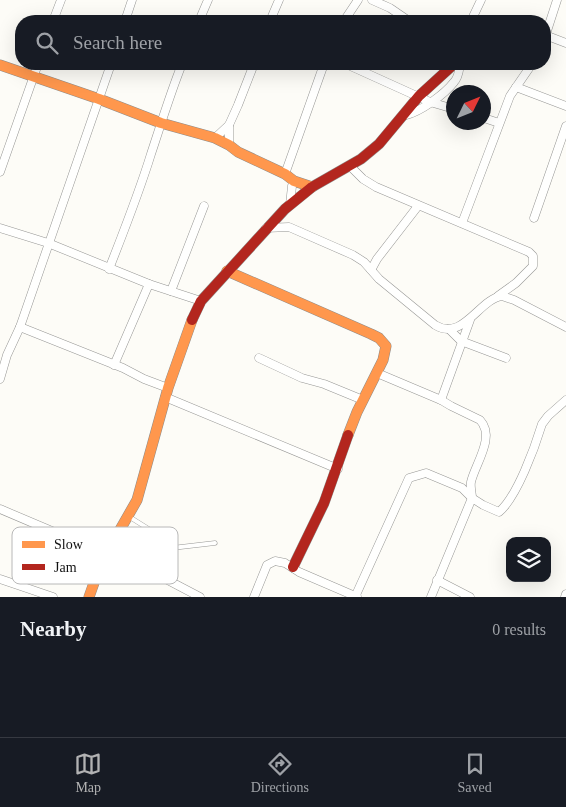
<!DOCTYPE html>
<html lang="en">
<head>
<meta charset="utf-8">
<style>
	:root { --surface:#171b24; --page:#20242c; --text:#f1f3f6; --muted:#9ea1a6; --line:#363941; --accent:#b2b2b3 }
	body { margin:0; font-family:"Times New Roman",serif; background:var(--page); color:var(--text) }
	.controls { position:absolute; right:15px; bottom:15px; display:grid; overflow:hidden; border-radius:10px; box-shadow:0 5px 20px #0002 }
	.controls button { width:45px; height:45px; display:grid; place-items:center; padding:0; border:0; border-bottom:1px solid var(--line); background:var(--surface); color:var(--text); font:25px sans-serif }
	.compass { position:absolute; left:446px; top:85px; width:45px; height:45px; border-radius:50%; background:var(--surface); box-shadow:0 5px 20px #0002; rotate:47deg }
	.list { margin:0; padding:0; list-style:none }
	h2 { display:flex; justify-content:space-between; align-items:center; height:65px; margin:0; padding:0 20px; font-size:21px }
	h2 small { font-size:16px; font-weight:400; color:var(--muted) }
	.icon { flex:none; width:28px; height:28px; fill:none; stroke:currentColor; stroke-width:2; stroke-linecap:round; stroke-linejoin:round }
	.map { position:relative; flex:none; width:566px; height:597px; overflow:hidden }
	.search { position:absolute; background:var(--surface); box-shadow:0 5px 20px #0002; left:15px; right:15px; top:15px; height:55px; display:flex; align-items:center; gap:12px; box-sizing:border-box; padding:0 18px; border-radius:20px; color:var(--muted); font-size:19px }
	.sheet { height:140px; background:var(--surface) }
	nav { display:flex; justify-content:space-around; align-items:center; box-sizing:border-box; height:70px; border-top:1px solid var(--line); background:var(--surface); font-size:14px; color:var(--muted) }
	nav a { display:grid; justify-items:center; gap:2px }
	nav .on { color:var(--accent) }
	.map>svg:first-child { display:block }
</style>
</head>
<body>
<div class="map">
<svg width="566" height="597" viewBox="0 0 566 597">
	<rect width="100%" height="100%" fill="#fdfcf7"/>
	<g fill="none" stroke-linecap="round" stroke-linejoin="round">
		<defs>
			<polyline id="lane" points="128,516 152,531 167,546 172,548 215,543"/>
			<g id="street">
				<polyline points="372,0 390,8 409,21"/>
				<polyline points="53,21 61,0"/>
				<polyline points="125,21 132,0"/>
				<polyline points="199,21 208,0"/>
				<polyline points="270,21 279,0"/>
				<polyline points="344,21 358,0"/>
				<polyline points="471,21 481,0"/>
				<polyline points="545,35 566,43"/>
				<polyline points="545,37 557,0"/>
				<polyline points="346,64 430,102 454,109"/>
				<polyline points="516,87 566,106"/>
				<path d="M406 115C420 112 445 94 454 82 459 77 459 70 460 64"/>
				<polyline points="484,118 499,123"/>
				<polyline points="229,125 229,145"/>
				<polyline points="215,138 229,125 238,105 254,64"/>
				<polyline points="350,166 363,179 376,187 529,252 533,256 533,266 516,283 498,296"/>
				<polyline points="0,172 38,64"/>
				<polyline points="285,174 324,64"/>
				<polyline points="290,205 292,186 294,181"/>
				<polyline points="534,218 566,126"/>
				<polyline points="462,223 510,96 532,64"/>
				<polyline points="0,228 48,243 149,284 201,301"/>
				<path d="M266 228 289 227 353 255 364 262 379 279 435 325C463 342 479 299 502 296L514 300 566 327"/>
				<path d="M109 269C124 231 139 193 151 154 161 124 170 94 182 64"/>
				<polyline points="371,270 377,259 418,206"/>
				<polyline points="171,291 204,206"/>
				<polyline points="20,327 123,368 144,379 168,388"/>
				<polyline points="449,329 461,341 506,358"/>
				<polyline points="259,358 302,378 324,384 363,400"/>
				<polyline points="114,365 149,284"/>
				<path d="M377 373 441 400 451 406 480 420C496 437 475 464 471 482 470 487 472 493 472 498"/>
				<polyline points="0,379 7,355 20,327 111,64"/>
				<polyline points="165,397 338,469"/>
				<polyline points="441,400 470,320"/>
				<polyline points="0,509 66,537 137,564 200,597"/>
				<polyline points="0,579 53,597"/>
				<polyline points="437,580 470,597"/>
				<polyline points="254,597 267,565 275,561 285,563 299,572 357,597"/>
				<polyline points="355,597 409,478 426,473 462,488 472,498"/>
				<path d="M431 597 472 498 483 505 499 512C517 497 535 447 542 424L548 416 566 400"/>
				<polyline points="565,597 566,594"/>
			</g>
			<g id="slow">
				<polyline points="0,65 99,99 161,123 215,138 229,145 238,152 285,174 294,181 312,187"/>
				<polyline points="227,271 371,334 379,338 386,346 383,360 357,412 348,435"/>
				<polyline points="89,597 101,563 137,500 168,388 192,320"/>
			</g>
			<g id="jam">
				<polyline points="192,320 201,301 285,209 312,187 361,159 379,144 419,96 454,64"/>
				<polyline points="293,567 324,503 348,435"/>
			</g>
		</defs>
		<use href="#lane" stroke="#979795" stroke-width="5"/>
		<use href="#street" stroke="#979795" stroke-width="9"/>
		<use href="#slow" stroke="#8e8d8b" stroke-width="11"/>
		<use href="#jam" stroke="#8e8d8b" stroke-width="11"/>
		<use href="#lane" stroke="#fffffe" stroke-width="4"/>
		<use href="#street" stroke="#fffffe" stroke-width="8"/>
		<use href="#slow" stroke="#ff974d" stroke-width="10"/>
		<use href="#jam" stroke="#b3261e" stroke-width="10"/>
	</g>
	<rect x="12" y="527" width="166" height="57" rx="8" fill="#fff" stroke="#b8b8b8" stroke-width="1"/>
	<rect x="22" y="541" width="23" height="7" fill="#ff974d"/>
	<rect x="22" y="564" width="23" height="6" fill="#b3261e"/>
	<g font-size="14" fill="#111">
		<text x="54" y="549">Slow</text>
		<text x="54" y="572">Jam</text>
	</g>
</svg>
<div class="controls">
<button><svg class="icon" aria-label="layers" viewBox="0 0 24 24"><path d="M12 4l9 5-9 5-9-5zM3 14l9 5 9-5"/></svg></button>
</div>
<svg class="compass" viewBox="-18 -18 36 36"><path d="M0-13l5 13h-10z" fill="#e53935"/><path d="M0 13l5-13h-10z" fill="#9ea1a6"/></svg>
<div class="search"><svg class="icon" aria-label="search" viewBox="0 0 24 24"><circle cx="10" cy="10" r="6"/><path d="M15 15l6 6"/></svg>Search here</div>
</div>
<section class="sheet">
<h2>Nearby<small>0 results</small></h2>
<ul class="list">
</ul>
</section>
<nav>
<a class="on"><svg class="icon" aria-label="map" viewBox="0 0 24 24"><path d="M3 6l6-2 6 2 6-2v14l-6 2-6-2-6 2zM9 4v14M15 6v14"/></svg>Map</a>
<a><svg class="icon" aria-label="directions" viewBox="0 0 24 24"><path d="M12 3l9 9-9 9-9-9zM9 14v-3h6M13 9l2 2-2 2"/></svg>Directions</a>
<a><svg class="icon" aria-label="saved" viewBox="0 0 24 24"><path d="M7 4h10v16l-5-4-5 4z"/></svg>Saved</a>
</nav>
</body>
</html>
